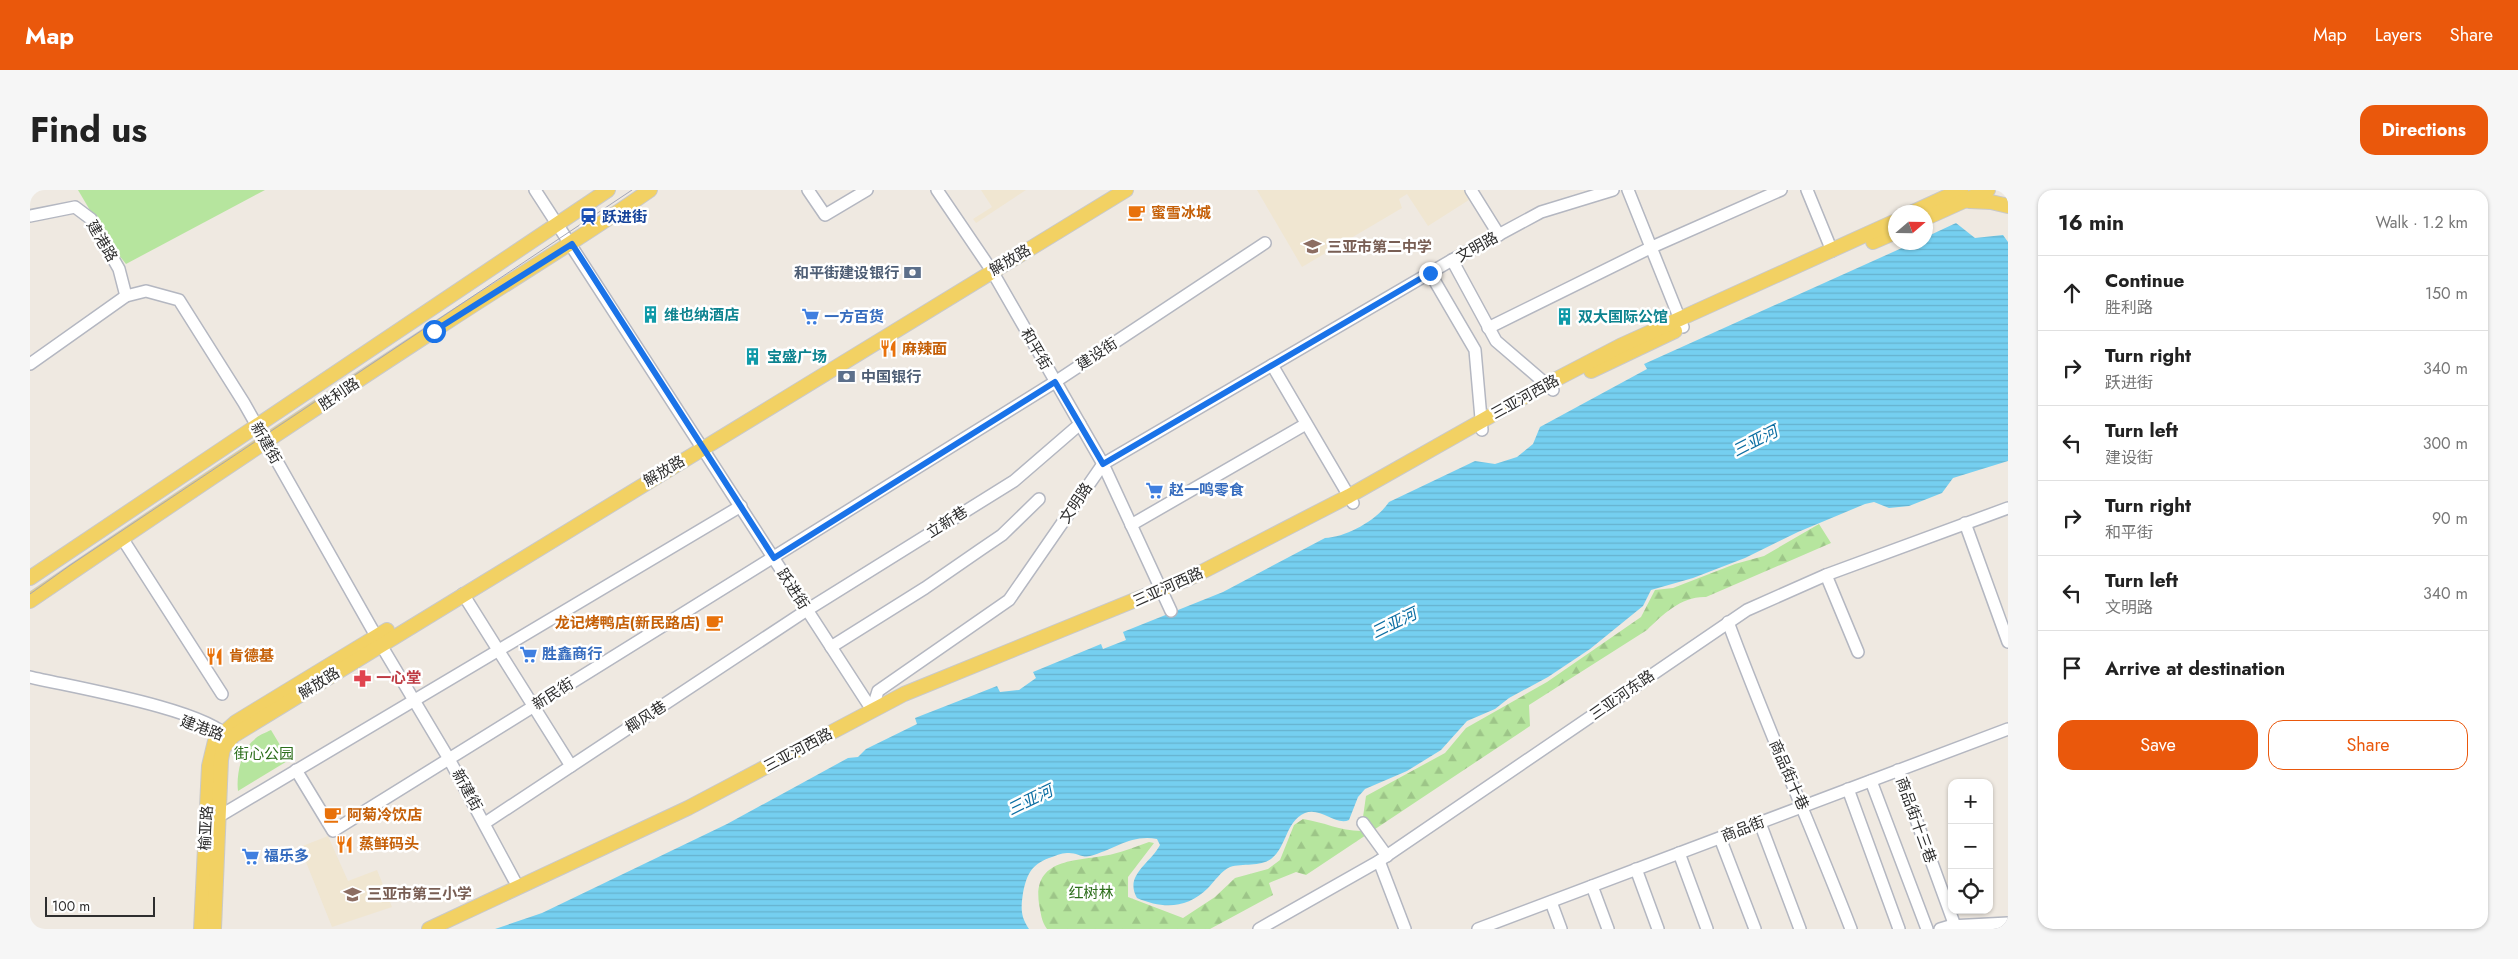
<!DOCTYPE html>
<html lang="en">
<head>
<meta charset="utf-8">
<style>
	:root { --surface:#fff; --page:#f6f6f6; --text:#222; --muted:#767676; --line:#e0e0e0; --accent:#ea580c }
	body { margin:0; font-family:Jost,"Noto Sans SC",sans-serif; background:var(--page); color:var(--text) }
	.controls { position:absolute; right:15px; bottom:15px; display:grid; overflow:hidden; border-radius:10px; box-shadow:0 1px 4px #0004 }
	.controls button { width:45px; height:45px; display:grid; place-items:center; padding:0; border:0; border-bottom:1px solid var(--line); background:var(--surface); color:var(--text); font:25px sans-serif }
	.compass { position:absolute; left:1858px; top:15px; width:45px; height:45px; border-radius:50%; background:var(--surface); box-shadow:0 1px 4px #0004; rotate:70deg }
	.scale { position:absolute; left:15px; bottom:12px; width:110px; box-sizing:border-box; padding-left:5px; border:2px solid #2e2e2e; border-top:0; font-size:14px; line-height:18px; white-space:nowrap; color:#2e2e2e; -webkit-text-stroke:4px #fff; paint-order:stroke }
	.stop { position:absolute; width:15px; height:15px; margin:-11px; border:4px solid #1a73e8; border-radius:50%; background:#fff }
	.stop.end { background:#1a73e8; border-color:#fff; box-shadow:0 1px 5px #0008 }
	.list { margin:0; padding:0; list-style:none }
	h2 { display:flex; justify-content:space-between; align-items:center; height:65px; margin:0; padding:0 20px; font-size:21px }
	h2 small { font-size:16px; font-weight:400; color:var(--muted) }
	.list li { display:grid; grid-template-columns:32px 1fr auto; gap:15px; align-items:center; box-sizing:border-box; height:75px; padding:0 20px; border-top:1px solid var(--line) }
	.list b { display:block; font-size:19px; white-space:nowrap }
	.list p { margin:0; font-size:16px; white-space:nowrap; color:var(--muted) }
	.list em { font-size:16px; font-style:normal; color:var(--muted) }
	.actions { display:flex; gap:10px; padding:15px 20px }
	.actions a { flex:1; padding:11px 0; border:1px solid var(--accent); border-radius:15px; text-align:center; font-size:18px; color:var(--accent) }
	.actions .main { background:var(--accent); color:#fff }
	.icon { flex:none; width:28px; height:28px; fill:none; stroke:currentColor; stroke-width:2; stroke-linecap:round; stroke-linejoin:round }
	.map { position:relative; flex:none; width:1978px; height:739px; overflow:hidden; border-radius:15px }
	header { display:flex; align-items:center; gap:30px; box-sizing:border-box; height:70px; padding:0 25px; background:var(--accent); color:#fff }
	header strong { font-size:24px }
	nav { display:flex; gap:28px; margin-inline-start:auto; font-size:18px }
	.intro { display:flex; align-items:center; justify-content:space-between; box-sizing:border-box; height:120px; padding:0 30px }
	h1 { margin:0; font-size:35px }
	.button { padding:12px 22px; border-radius:15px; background:var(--accent); color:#fff; font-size:18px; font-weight:700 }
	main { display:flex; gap:30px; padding:0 30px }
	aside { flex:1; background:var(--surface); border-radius:15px; box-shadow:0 1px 4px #0004 }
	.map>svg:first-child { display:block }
</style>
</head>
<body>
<header>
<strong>Map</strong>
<nav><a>Map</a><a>Layers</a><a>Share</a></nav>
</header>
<div class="intro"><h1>Find us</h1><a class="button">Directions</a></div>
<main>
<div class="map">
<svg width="1978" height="739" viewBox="0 0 1978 739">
	<defs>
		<pattern id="forest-firs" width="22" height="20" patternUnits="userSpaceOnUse" patternTransform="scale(1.25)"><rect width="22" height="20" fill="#b6e59e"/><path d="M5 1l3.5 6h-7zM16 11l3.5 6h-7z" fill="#9dc588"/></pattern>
		<pattern id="water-rules" width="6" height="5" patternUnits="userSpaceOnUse" patternTransform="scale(1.25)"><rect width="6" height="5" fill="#75cff0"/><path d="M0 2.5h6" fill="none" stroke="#66b2ce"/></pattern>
	</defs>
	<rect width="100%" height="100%" fill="#efe9e1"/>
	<g fill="#f0e6d1">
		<polygon points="951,0 996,0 946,33 943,29 962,17"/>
		<polygon points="1227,0 1438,0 1442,8 1398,36 1377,4 1369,9 1372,18 1272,77"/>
		<polygon points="298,646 318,691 347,680 362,717 302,737 270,657"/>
	</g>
	<path fill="url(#forest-firs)" d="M1789 334 1801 353 1676 407C1652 406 1633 424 1617 440L1499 515 1500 536 1276 685 1266 682 1239 693 1243 705 1180 739H1017C1011 731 1011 723 1009 714 1002 665 1051 672 1083 664 1095 661 1107 656 1119 652L1124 653 1098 687V707L1153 728 1185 707 1205 688 1238 679 1250 670 1264 635 1273 629C1294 632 1310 641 1331 641L1336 606 1415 563 1436 538 1517 492 1611 427 1625 400 1643 398 1705 374 1734 366Z"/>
	<g fill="#b6e59e">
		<polygon points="48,0 235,0 96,74 80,54"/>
		<path d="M241 540 259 570 208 601C206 586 211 560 224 550 228 545 235 543 241 540Z"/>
	</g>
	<path fill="url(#water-rules)" d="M1926 33 1945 48 1973 45 1978 52V271L1923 288 1912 303 1879 316 1859 318 1844 312 1835 314 1768 342 1715 368 1663 388 1621 400 1613 416 1560 459 1518 487 1479 508 1465 519 1437 531 1411 560 1377 581 1335 599 1328 607 1319 630C1306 636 1291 617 1275 623 1255 632 1257 657 1241 669 1230 677 1213 673 1200 677 1191 681 1185 691 1178 698 1157 719 1133 719 1107 708 1094 685 1120 674 1130 655L1127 649C1101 644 1084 660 1060 666 1052 668 1046 662 1037 663 1031 663 1025 666 1019 668 1001 675 997 684 993 703 991 717 990 726 999 739H465L512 723 697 634 818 568 828 567 836 559 887 534 885 528 967 496 970 502 989 500 1006 488 1003 482 1071 454 1073 459 1096 450 1093 442 1193 402 1295 348C1317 347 1347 330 1359 312L1445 271 1465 274 1487 267 1503 254 1510 237 1617 179 1614 174 1883 53 1896 52V47Z"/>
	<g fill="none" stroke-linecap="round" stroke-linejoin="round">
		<defs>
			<g id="minor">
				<polyline points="505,0 842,520"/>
				<polyline points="778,0 795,25 837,0"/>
				<polyline points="907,0 962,81 1073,274 1141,421"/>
				<polyline points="1441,0 1469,45"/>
				<polyline points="1598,0 1653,137"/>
				<polyline points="1777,0 1802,61"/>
				<polyline points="0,26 45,17 61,29 69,44 89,79 96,106"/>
				<polyline points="1422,70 1466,151 1523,200"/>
				<polyline points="1400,83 1445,160 1452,240"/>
				<polyline points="1458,138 1622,57 1751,0"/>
				<polyline points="0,174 96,106 116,101 149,110 214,213 346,446"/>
				<polyline points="1242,175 1323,313"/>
				<polyline points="1935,333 1978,452"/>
				<polyline points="1101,335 1276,234"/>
				<polyline points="92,348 192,504"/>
				<polyline points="1796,385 1828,462"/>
				<polyline points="433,404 541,576"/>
				<path d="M1698 432C1736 535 1781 636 1821 739"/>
				<polyline points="351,455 419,569 488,697"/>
				<polyline points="801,457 895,398 950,360 972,345 1009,309"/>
				<path d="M0 487C42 497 175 519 199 548"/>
				<polyline points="842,520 848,501 979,410 1073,274 1422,70 1511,22 1583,0"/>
				<polyline points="266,580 303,641 1025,192 1235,53"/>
				<polyline points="1868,580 1925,736"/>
				<polyline points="1841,591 1897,739"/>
				<polyline points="1818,599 1869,739"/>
				<polyline points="188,627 711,316"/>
				<polyline points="455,633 777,420 984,291 1050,234"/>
				<polyline points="1333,633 1357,666"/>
				<polyline points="1730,633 1770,739"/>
				<polyline points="1690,648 1725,739"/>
				<polyline points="1649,663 1677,739"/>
				<polyline points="1349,671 1375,739"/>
				<polyline points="1606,679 1628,739"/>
				<polyline points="1562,696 1578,739"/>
				<polyline points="1521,712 1531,739"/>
				<polyline points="1229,739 1349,671 1717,420 1796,385 1978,318"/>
				<polyline points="1448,739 1978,539"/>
				<polyline points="1910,739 1920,736 1978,733"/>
			</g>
			<g id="major">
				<polyline points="1939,11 1961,12 1978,16"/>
				<polyline points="1883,22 1931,0"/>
				<polyline points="1896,28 1958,0"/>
				<polyline points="1843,52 1866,42"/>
				<polyline points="1561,181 1645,141"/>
				<polyline points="0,388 578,0"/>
				<path d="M0 411C133 320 267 230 402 142 474 94 549 50 620 0"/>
				<polyline points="171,739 179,576 185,551 206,532 357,440"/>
				<polyline points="184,739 191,570 193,559 203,546 1096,0"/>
				<polyline points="399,739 658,618 874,504 1164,386 1319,306 1517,194 1590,156 1866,31"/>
			</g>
		</defs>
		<use href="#minor" stroke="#b4b7c1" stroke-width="14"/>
		<use href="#major" stroke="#c9c9c9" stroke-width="16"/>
		<use href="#minor" stroke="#fff" stroke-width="11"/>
		<use href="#major" stroke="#f2d163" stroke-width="14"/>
		<polyline stroke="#a3a6b8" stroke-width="1" points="0,404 39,376 602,0"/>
	</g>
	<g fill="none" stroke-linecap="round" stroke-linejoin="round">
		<polyline stroke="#1a73e8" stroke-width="6" points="404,141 542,54 744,368 1025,192 1073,274 1400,83"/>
	</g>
	<defs>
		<symbol id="cafe-bare" viewBox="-9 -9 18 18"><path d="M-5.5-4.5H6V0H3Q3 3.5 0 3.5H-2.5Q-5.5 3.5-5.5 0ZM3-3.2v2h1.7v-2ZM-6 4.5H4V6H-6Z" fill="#e8710a" stroke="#fff" stroke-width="2.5" paint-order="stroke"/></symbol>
		<symbol id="station-bare" viewBox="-9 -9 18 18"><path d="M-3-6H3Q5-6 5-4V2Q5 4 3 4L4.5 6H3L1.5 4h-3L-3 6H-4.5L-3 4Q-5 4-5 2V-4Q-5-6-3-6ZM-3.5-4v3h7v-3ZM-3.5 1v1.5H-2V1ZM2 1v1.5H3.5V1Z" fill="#1a4fb4" stroke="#fff" stroke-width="2.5" paint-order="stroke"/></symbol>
		<symbol id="school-bare" viewBox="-9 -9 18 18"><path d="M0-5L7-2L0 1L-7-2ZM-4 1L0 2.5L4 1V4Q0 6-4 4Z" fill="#8d6e63" stroke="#fff" stroke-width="2.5" paint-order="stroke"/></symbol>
		<symbol id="bank-bare" viewBox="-9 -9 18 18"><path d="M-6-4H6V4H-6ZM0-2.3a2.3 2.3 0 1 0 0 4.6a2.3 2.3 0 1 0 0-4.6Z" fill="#5c6f8a" stroke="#fff" stroke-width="2.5" paint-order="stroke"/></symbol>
		<symbol id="building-bare" viewBox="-9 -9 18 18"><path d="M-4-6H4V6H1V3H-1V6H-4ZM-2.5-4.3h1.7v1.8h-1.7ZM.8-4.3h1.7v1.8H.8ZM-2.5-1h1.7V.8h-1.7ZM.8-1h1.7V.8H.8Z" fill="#0f9aa8" stroke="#fff" stroke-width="2.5" paint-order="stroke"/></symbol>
		<symbol id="supermarket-bare" viewBox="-9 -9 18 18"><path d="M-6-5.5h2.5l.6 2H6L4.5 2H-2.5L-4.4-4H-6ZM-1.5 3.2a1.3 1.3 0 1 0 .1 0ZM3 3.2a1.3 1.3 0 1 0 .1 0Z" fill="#3f7fe0" stroke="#fff" stroke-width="2.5" paint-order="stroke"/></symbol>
		<symbol id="restaurant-bare" viewBox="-9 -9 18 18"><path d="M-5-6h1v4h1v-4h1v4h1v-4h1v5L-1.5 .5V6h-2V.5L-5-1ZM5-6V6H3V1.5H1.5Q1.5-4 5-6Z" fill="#e8710a" stroke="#fff" stroke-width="2.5" paint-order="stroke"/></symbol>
		<symbol id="pharmacy-bare" viewBox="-9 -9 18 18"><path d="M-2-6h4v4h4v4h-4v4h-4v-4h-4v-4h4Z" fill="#e0444e" stroke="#fff" stroke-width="2.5" paint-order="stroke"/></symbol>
	</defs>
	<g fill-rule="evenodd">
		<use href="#cafe-bare" x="1094" y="10" width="25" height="25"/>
		<use href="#station-bare" x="546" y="14" width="25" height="25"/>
		<use href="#school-bare" x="1270" y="44" width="25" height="25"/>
		<use href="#bank-bare" x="870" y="70" width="25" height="25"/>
		<use href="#building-bare" x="608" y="112" width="25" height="25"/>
		<use href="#supermarket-bare" x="768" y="114" width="25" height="25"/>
		<use href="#building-bare" x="1522" y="114" width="25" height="25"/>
		<use href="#restaurant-bare" x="846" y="146" width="25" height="25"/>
		<use href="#building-bare" x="710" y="154" width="25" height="25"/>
		<use href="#bank-bare" x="804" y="174" width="25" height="25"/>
		<use href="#supermarket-bare" x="1112" y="288" width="25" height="25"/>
		<use href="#cafe-bare" x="672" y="420" width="25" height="25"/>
		<use href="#supermarket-bare" x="486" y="452" width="25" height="25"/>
		<use href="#restaurant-bare" x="172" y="454" width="25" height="25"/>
		<use href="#pharmacy-bare" x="320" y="476" width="25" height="25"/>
		<use href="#cafe-bare" x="290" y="612" width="25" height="25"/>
		<use href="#restaurant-bare" x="302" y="642" width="25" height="25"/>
		<use href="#supermarket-bare" x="208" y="654" width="25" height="25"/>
		<use href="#school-bare" x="310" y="692" width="25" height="25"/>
	</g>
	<g text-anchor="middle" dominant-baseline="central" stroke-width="5" stroke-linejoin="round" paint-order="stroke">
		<g font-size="15" font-weight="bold" fill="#c56008" stroke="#fff" text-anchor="start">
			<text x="1121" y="23">蜜雪冰城</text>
			<text x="872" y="159">麻辣面</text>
			<text x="670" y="433" text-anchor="end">龙记烤鸭店(新民路店)</text>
			<text x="199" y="466">肯德基</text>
			<text x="317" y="625">阿菊冷饮店</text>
			<text x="329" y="654">蒸鲜码头</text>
		</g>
		<g font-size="15" font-weight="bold" fill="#164399" stroke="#fff" text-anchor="start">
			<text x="572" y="27">跃进街</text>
		</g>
		<g font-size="15" fill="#2e2e2e" stroke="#fff">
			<text transform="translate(72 51) rotate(59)">建港路</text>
			<text transform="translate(1447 57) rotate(-29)">文明路</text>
			<text transform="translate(980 70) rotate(-31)">解放路</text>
			<text transform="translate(1006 159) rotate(60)">和平街</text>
			<text transform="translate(1067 164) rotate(-33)">建设街</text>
			<text transform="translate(309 204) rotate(-34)">胜利路</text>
			<text transform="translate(1495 207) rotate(-29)">三亚河西路</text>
			<text transform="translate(236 253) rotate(60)">新建街</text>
			<text transform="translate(634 281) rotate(-31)">解放路</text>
			<text transform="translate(1046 313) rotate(-56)">文明路</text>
			<text transform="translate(917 332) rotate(-32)">立新巷</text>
			<text transform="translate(1138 397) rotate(-24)">三亚河西路</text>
			<text transform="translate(763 399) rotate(57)">跃进街</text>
			<text transform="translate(289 493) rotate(-32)">解放路</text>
			<text transform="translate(523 504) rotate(-32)">新民街</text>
			<text transform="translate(1592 505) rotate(-35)">三亚河东路</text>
			<text transform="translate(616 527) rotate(-33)">椰风巷</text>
			<text transform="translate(172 538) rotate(20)">建港路</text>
			<text transform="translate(768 560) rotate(-28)">三亚河西路</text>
			<text transform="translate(1759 585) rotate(66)">商品街十巷</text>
			<text transform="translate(437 600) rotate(61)">新建街</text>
			<text transform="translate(1886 630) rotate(70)">商品街十三巷</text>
			<text transform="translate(176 638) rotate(-87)">榆亚路</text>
			<text transform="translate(1713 639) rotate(-21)">商品街</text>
		</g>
		<g font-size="15" font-weight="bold" fill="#785e54" stroke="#fff" text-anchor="start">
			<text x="1297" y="57">三亚市第二中学</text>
			<text x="337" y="704">三亚市第三小学</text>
		</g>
		<g font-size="15" font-weight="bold" fill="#4e5e75" stroke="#fff" text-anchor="end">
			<text x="869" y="83">和平街建设银行</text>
			<text x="831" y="187" text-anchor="start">中国银行</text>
		</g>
		<g font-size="15" font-weight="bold" fill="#0d838f" stroke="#fff" text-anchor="start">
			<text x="634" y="125">维也纳酒店</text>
			<text x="1548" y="127">双大国际公馆</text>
			<text x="737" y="167">宝盛广场</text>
		</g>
		<g font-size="15" font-weight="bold" fill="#366cbe" stroke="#fff" text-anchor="start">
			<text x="794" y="127">一方百货</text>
			<text x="1139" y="300">赵一鸣零食</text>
			<text x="512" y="464">胜鑫商行</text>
			<text x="234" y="666">福乐多</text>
		</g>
		<g font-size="15" font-weight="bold" fill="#be3a42" stroke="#fff" text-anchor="start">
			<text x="346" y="488">一心堂</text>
		</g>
		<g font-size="15" fill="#2c6e1b" stroke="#fff">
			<text x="234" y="564">街心公园</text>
			<text x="1061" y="703">红树林</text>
		</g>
		<g font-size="16" font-style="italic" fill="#0d6fa3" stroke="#fff">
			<text transform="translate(1725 251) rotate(-27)">三亚河</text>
			<text transform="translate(1364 433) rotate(-26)">三亚河</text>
			<text transform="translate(1000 610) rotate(-26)">三亚河</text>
		</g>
	</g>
</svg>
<div class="controls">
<button>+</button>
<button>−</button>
<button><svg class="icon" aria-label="locate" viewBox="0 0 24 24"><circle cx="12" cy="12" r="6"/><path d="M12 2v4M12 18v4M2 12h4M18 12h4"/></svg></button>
</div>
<svg class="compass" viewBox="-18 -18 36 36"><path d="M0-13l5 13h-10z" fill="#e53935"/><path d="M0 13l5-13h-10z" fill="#767676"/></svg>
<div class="scale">100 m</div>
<div class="stop" style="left:404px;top:141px"></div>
<div class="stop end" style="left:1400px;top:83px"></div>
</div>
<aside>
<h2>16 min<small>Walk · 1.2 km</small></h2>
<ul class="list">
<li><svg class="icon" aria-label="ahead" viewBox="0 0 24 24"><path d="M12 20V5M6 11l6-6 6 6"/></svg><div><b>Continue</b><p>胜利路</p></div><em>150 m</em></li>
<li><svg class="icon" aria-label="right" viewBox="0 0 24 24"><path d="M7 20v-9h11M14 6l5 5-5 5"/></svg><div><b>Turn right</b><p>跃进街</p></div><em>340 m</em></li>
<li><svg class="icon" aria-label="left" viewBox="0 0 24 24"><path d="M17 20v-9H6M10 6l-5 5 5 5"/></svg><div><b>Turn left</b><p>建设街</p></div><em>300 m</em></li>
<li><svg class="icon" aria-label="right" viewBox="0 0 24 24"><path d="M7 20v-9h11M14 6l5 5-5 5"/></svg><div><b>Turn right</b><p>和平街</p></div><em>90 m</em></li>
<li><svg class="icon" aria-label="left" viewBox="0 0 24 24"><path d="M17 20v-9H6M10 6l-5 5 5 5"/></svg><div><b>Turn left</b><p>文明路</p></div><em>340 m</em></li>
<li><svg class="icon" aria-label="arrive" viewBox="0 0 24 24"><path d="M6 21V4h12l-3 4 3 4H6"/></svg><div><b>Arrive at destination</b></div></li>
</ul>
<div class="actions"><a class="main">Save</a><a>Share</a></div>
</aside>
</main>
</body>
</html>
